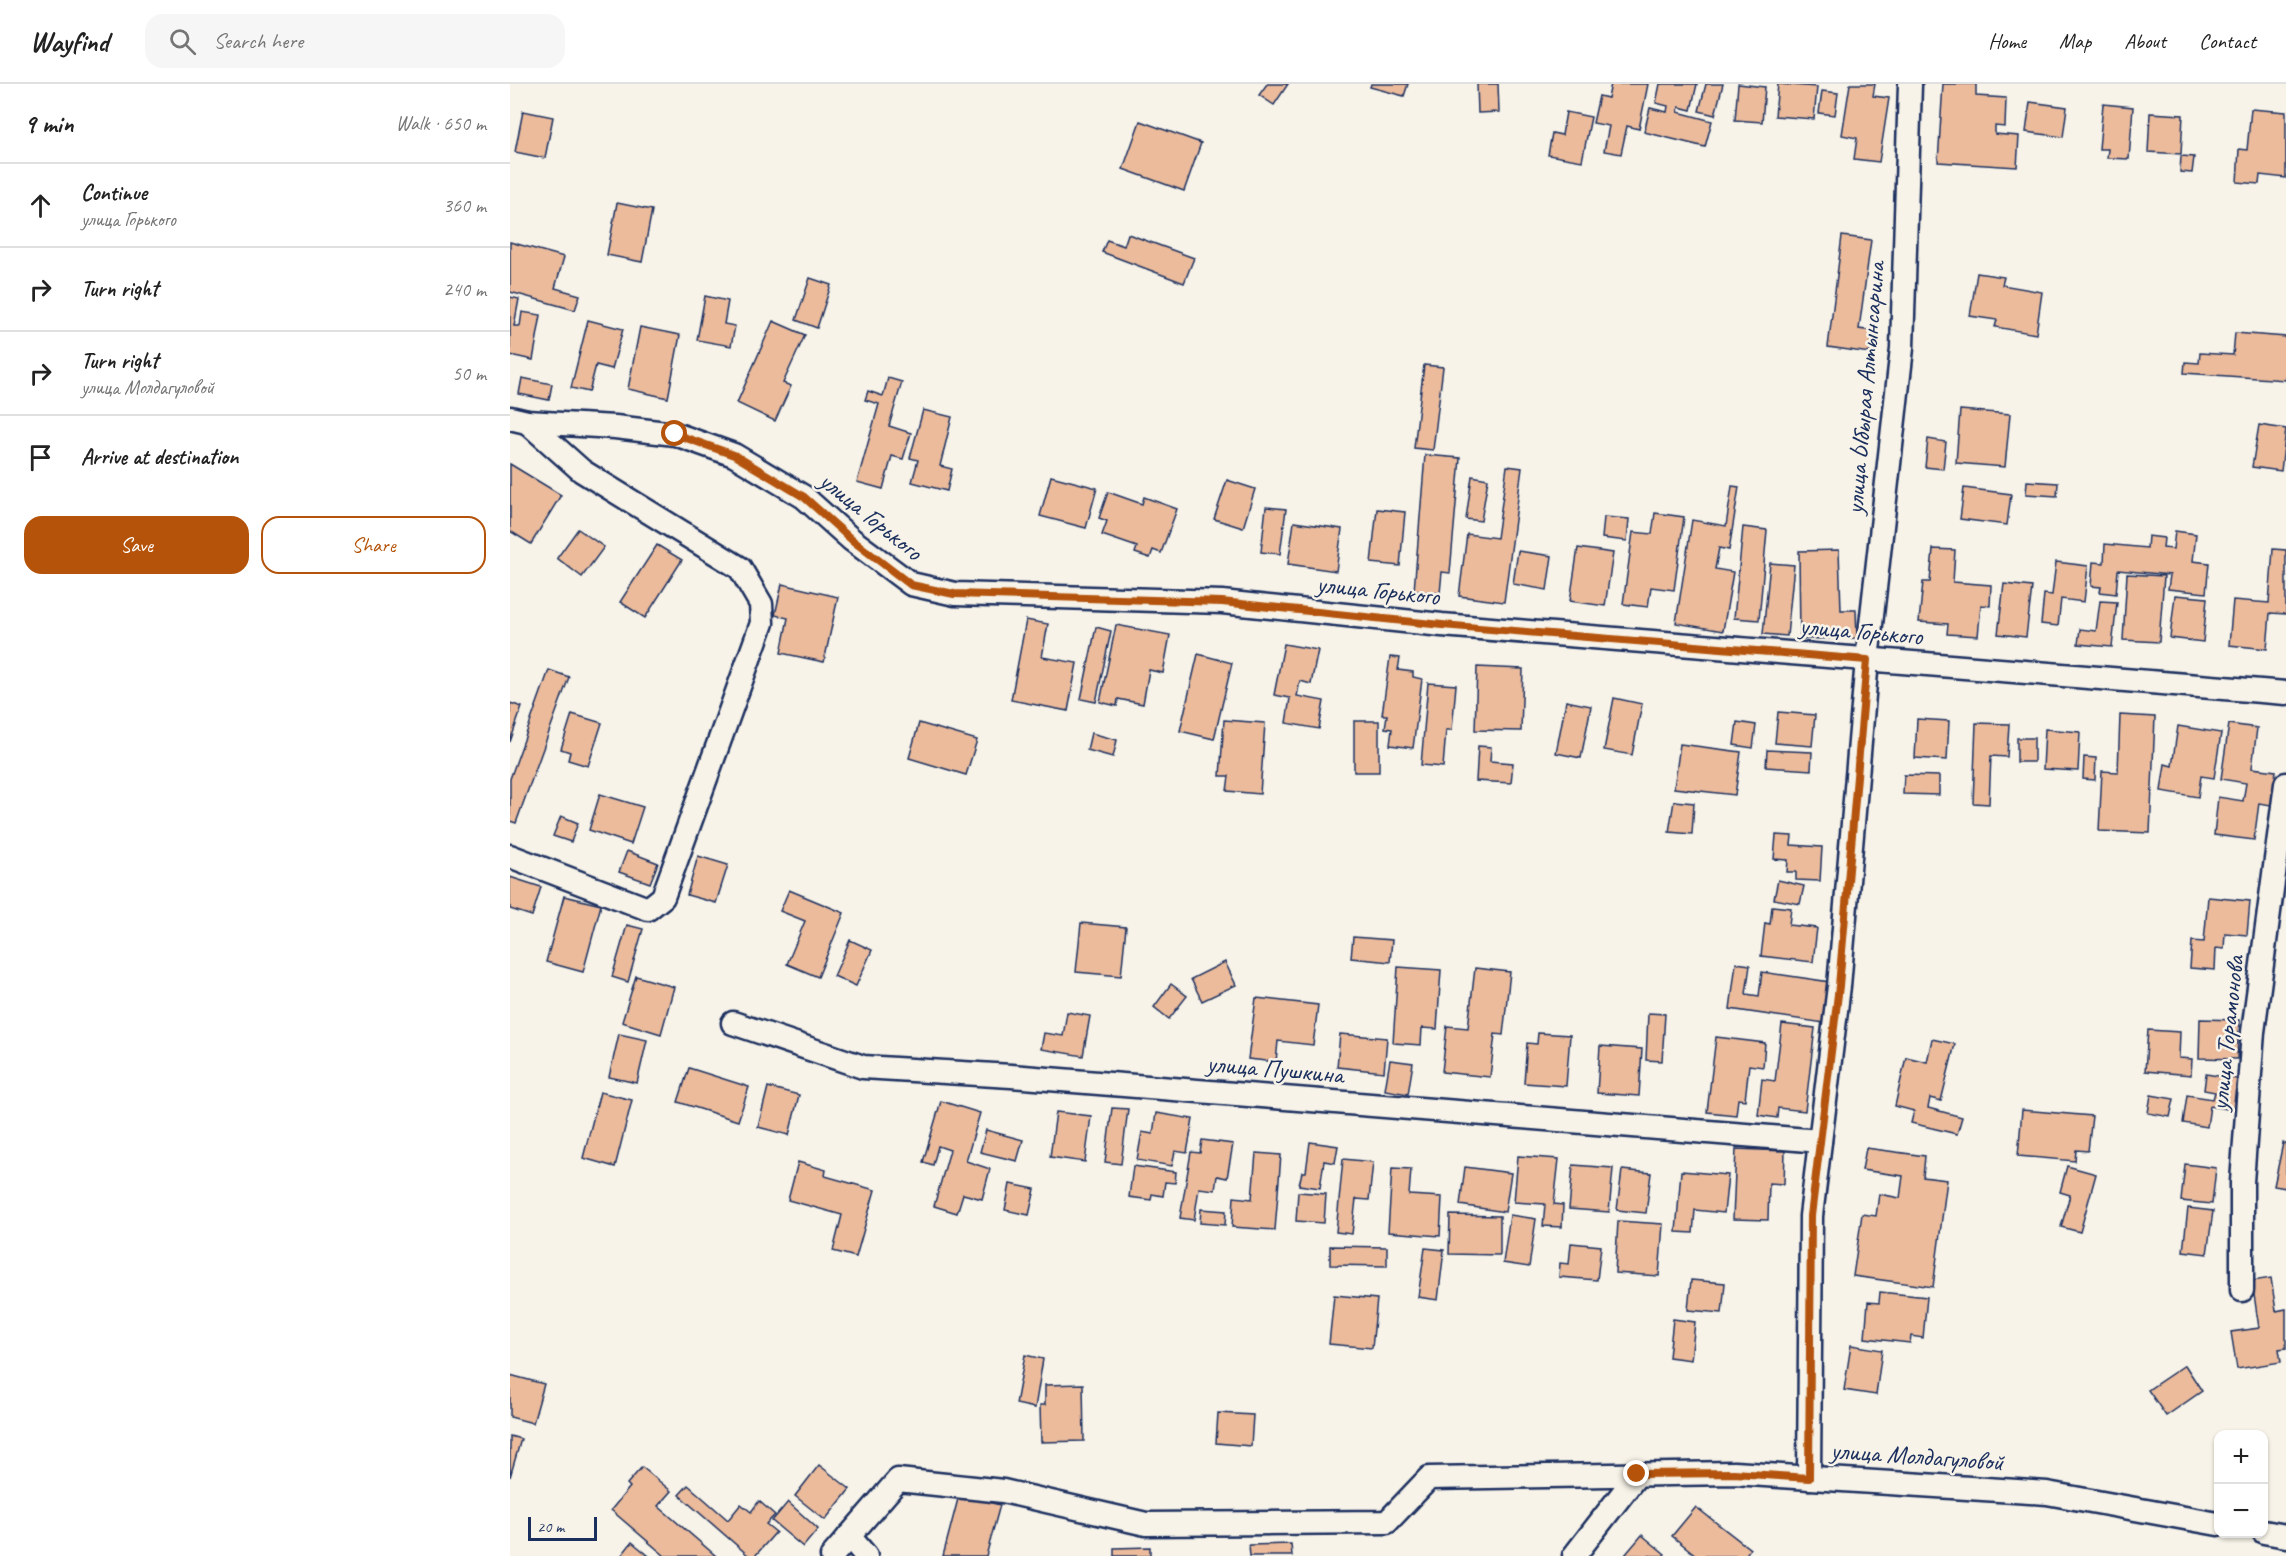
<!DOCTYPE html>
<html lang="en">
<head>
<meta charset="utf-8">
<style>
	:root { --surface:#fff; --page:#f6f6f6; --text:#222; --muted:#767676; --line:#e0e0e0; --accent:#b45309 }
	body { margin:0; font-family:Caveat,sans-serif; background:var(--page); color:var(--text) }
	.controls { position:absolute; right:18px; bottom:18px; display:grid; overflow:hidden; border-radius:12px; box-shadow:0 2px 4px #0004 }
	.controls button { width:54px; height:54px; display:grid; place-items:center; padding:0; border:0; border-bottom:2px solid var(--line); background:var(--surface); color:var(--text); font:30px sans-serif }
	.scale { position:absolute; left:18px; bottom:15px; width:69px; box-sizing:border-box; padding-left:6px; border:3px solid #1b2f5e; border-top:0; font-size:16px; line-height:21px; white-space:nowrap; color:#1b2f5e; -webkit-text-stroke:4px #f7f3e8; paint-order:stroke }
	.stop { position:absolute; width:18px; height:18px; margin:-14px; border:4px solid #b45309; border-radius:50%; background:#fff }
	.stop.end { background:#b45309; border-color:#fff; box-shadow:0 2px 6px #0008 }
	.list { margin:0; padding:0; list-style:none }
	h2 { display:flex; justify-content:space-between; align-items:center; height:78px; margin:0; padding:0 24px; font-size:26px }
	h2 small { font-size:20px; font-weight:400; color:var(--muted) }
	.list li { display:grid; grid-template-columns:39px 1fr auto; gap:18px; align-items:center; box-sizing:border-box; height:84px; padding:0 24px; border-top:2px solid var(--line) }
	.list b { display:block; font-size:22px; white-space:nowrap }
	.list p { margin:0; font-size:20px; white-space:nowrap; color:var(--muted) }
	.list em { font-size:20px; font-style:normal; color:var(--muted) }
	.actions { display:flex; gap:12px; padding:18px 24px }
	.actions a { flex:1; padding:14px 0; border:2px solid var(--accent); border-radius:18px; text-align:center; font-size:21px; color:var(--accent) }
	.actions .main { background:var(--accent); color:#fff }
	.icon { flex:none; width:33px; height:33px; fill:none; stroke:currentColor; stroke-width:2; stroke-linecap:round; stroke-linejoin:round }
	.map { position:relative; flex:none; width:1776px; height:1472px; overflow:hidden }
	header { display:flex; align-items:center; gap:36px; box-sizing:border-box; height:84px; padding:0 30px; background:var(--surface); border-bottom:2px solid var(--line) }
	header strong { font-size:28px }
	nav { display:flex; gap:33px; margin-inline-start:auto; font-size:21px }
	.search { width:420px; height:54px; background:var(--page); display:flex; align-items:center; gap:15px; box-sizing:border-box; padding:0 21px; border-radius:18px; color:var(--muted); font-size:22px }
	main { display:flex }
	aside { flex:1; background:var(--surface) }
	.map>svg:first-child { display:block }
</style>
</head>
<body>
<header>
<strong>Wayfind</strong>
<div class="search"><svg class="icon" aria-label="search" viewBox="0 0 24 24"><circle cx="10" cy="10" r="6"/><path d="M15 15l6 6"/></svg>Search here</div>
<nav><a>Home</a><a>Map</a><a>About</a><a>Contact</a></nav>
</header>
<main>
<aside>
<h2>9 min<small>Walk · 650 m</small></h2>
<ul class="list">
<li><svg class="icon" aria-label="ahead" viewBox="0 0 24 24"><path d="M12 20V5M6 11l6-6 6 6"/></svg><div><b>Continue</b><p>улица Горького</p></div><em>360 m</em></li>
<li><svg class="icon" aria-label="right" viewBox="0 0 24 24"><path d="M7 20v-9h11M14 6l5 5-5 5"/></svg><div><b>Turn right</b></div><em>240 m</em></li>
<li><svg class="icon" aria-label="right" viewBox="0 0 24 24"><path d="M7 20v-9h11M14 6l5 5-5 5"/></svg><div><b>Turn right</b><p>улица Молдагуловой</p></div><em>50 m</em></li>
<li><svg class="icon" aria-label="arrive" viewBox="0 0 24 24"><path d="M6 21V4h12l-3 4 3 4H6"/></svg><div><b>Arrive at destination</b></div></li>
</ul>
<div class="actions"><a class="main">Save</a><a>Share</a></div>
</aside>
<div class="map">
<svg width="1776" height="1472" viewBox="0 0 1776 1472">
	<rect width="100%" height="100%" fill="#f7f3e8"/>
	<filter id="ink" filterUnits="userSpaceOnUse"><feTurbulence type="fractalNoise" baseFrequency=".0167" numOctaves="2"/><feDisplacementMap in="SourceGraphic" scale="12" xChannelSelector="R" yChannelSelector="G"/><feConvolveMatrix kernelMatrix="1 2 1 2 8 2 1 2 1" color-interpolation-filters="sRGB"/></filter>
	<g filter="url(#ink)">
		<g fill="#ebbb9b" stroke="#1b2f5e" stroke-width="1.5">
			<polygon points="757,0 778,0 764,21 749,11"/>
			<polygon points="861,0 898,0 894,12 860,3"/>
			<polygon points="967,0 988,0 989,28 968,29"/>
			<polygon points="1101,0 1138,0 1129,45 1117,42 1111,70 1094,67 1099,42 1083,39 1089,12 1098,14"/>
			<polygon points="1150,0 1187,0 1181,26 1169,23 1168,28 1202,37 1195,63 1134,48 1140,24 1157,28 1158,22 1146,19"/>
			<polygon points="1196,0 1213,0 1205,31 1189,27"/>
			<polygon points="1228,0 1255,3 1252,38 1225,36"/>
			<polygon points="1268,0 1307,3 1304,35 1265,32"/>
			<polygon points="1340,0 1365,0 1363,12 1379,14 1369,78 1344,75 1347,54 1332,51"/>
			<polygon points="1433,0 1466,0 1466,12 1496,14 1495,43 1485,42 1485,50 1509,52 1507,83 1428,78"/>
			<polygon points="1312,7 1328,9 1325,31 1309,29"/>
			<polygon points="1520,18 1557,23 1553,53 1516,48"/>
			<polygon points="1593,20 1623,23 1619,75 1597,74 1598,65 1589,65"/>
			<polygon points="1741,25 1776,28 1776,94 1750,91 1749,100 1727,98 1729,65 1737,66"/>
			<polygon points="13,27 43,33 35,74 5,68"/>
			<polygon points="1056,28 1081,33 1072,77 1038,71 1042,49 1052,51"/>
			<polygon points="1640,29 1673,31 1671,70 1638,68"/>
			<polygon points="630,37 691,59 674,107 613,85"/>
			<polygon points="1671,72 1684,73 1682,89 1670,88"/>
			<polygon points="107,119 142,126 132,178 97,171"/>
			<polygon points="618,150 684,174 674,199 592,168 597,156 614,162"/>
			<polygon points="1332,152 1361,156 1349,245 1363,247 1360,269 1318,263"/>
			<polygon points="0,158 54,173 45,204 70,211 65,226 0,208"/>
			<polygon points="1467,189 1494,193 1492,201 1532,208 1526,250 1485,243 1487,236 1460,232"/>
			<polygon points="300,194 321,201 307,244 286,236"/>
			<polygon points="195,212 218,217 214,240 225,242 221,262 187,256"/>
			<polygon points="0,213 9,215 4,242 10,242 12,228 31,231 23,276 0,271"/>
			<polygon points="78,236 113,245 102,285 86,281 79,308 61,304"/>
			<polygon points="263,237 295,251 273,299 281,302 265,337 227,319"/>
			<polygon points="130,243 170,251 158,314 118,305"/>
			<polygon points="1725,249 1776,253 1776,296 1674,289 1675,278 1689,279 1690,269 1723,271"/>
			<polygon points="914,281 933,283 923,366 904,364"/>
			<polygon points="12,294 42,300 39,316 9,310"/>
			<polygon points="378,294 392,298 379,342 401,349 393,375 382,372 373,405 347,398 369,320 355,316 358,307 373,312"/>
			<polygon points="413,326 442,333 430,382 442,385 437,407 402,398 408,376 400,374"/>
			<polygon points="1450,326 1500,330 1495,383 1446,379"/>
			<polygon points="1749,341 1776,345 1771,387 1742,383"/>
			<polygon points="1418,355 1436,358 1433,385 1415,383"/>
			<polygon points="915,371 950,374 940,489 932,488 930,509 904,507"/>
			<polygon points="0,380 51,411 21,460 0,447"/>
			<polygon points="997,382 1012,384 994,518 949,512 957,450 987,454"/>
			<polygon points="541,392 587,404 576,444 530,432"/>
			<polygon points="962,392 978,395 971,437 956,435"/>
			<polygon points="717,396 745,405 733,444 704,435"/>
			<polygon points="1517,397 1548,399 1547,412 1516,410"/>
			<polygon points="1222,402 1229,403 1219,466 1209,464 1205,485 1223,488 1213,547 1166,539 1182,436 1216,442"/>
			<polygon points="1454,404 1501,410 1497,441 1450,435"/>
			<polygon points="598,408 632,420 634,413 667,425 651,469 643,466 640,474 625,469 627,463 592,451 597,437 589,434"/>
			<polygon points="756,423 776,425 770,470 751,468"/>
			<polygon points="867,425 895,428 890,482 861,479"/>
			<polygon points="1145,429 1174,433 1164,506 1141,503 1138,523 1113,520 1123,448 1142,450"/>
			<polygon points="1094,433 1119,435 1117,457 1092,454"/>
			<polygon points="784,438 832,445 826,487 778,480"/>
			<polygon points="1233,443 1257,446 1249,536 1224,534"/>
			<polygon points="68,445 94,463 72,493 47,474"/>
			<polygon points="1665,447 1686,450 1683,477 1699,479 1696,509 1658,505 1660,491 1608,486 1606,510 1590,508 1591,503 1581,502 1583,478 1594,479 1595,460 1637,464 1638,452 1654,454 1653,464 1663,465"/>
			<polygon points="147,461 172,476 135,534 110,518"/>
			<polygon points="1068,464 1103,469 1095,522 1060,517"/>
			<polygon points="1423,465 1445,466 1443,498 1481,501 1480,522 1471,521 1468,552 1437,550 1438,540 1409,538 1413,498 1420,498"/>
			<polygon points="1763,465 1776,466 1776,530 1760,529 1757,565 1719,561 1723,516 1759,519"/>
			<polygon points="1329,466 1331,526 1346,526 1347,554 1290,555 1289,467"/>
			<polygon points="1008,467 1042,472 1037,506 1003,500"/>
			<polygon points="1546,478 1578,482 1574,518 1551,515 1548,542 1531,540 1534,510 1542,511"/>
			<polygon points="1260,479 1284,481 1277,552 1253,550"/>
			<polygon points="1617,490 1654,492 1649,558 1613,556"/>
			<polygon points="272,500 328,513 314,578 271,569 278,534 265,531"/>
			<polygon points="1494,500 1522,503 1516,553 1488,550"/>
			<polygon points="1665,511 1697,514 1693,558 1660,554"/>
			<polygon points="1590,517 1607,518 1602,563 1568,560 1570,545 1586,547"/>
			<polygon points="516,536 538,540 532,573 567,579 558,627 501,616"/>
			<polygon points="606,541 660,551 653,589 639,586 633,620 608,615 607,622 590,618"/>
			<polygon points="586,543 601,547 586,618 571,615"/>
			<polygon points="774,560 808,566 801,600 790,597 787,612 814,617 809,645 776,639 780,614 764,611"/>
			<polygon points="688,570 722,579 704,655 670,647"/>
			<polygon points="880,573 890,574 888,586 903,588 903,593 912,595 903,664 880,661 882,645 875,644 877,631 872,631"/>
			<polygon points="967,583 1013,585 1011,647 965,646"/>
			<polygon points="39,586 59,593 6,739 0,737 0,695"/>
			<polygon points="918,599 946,601 942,646 936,646 933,683 911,681"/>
			<polygon points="1104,614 1132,620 1122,671 1094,666"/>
			<polygon points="1056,617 1081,622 1071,674 1046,669"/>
			<polygon points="0,619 12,623 0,658"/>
			<polygon points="1268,628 1305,631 1302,662 1265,659"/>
			<polygon points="62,630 92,639 78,682 58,676 60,668 51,665"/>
			<polygon points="1610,631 1645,633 1640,749 1589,747 1592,687 1608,688"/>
			<polygon points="1407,635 1439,637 1437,676 1405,674"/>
			<polygon points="714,636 755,639 750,710 717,707 719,692 710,692"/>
			<rect x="844" y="637" width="25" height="51"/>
			<polygon points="1227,638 1246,641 1243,664 1224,661"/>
			<polygon points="409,639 467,656 456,691 399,674"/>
			<polygon points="1466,639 1499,640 1497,673 1481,672 1479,720 1463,719"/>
			<polygon points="1719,640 1747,644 1742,684 1766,687 1761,721 1749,719 1744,756 1704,751 1708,713 1733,717 1736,699 1711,695"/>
			<polygon points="1668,642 1711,649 1704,694 1691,692 1688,713 1651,707 1655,680 1662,682"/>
			<polygon points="1535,645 1570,648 1568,687 1533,685"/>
			<polygon points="581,649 607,656 603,673 577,666"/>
			<rect x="1507" y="654" width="17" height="24"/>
			<polygon points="1170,660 1231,668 1225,711 1164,704"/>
			<polygon points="968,662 981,663 980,677 1003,679 1001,699 966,697"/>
			<polygon points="1257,666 1302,668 1301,686 1256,683"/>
			<polygon points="1574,673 1586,674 1585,696 1573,695"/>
			<polygon points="1394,691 1429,692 1429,711 1393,710"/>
			<polygon points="90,710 133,723 121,760 79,746"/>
			<polygon points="1164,717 1184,719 1182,750 1159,748"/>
			<polygon points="51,732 68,739 61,758 43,752"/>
			<polygon points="1266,751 1282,752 1281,761 1312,763 1310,797 1286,796 1286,788 1277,788 1278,776 1264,775"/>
			<polygon points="117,767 148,779 140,799 109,788"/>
			<polygon points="188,772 218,781 206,819 177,811"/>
			<polygon points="0,793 31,803 22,832 0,825"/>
			<polygon points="1268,796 1294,802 1290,820 1264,815"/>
			<polygon points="279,806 334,829 308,893 277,880 295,837 270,827"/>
			<polygon points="54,812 91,821 73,888 36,878"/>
			<polygon points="1698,813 1740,817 1737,851 1715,849 1714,865 1706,864 1705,886 1680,884 1682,857 1694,858"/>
			<polygon points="1262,822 1281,824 1279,841 1307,844 1303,878 1251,872 1255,839 1260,840"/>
			<polygon points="571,839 616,843 611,892 566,888"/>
			<polygon points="117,841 133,845 118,898 102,893"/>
			<polygon points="843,853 882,856 880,878 841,874"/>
			<polygon points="340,856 362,866 346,902 324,892"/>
			<polygon points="715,878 726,901 692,917 681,895"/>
			<polygon points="1226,879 1240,881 1236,910 1249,912 1252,888 1320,898 1314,939 1220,925"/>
			<polygon points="888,883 931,886 927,945 912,944 911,961 883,959"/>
			<polygon points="965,884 1000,888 993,951 985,950 980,993 932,988 937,942 958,944"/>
			<polygon points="126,892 164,903 151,950 112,938"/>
			<polygon points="661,900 677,912 659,935 644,923"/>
			<polygon points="746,914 808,921 803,961 768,957 766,978 738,975"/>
			<polygon points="557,928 580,932 573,972 531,965 534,949 553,952"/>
			<polygon points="1138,929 1155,930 1152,977 1136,976"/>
			<polygon points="1690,935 1729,936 1727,975 1689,974"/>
			<polygon points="1272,940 1305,944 1295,1027 1268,1024 1267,1034 1248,1031 1252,995 1265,997"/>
			<polygon points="1638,946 1670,948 1669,974 1682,975 1681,991 1635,987"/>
			<polygon points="1028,949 1060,951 1056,1002 1014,999 1017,959 1027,960"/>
			<polygon points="109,950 137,956 127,999 99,993"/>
			<polygon points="830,950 877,954 874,988 827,983"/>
			<polygon points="1206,953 1255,959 1253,983 1239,981 1235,1016 1228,1015 1226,1031 1197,1028"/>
			<polygon points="1422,955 1445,960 1431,1017 1420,1014 1418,1024 1452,1033 1447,1050 1401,1039 1404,1027 1385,1022 1396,973 1417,978"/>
			<polygon points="1090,962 1132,965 1129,1012 1087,1009"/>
			<polygon points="880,976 903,979 898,1010 875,1006"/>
			<polygon points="179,984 239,1003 228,1037 168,1018"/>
			<polygon points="1696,990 1727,995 1723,1026 1700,1022 1697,1043 1673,1039 1677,1011 1703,1015 1705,1008 1694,1006"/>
			<polygon points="258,1003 289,1011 279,1051 248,1043"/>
			<polygon points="90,1008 122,1016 105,1083 73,1074"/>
			<polygon points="1641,1011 1664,1015 1660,1033 1638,1029"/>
			<polygon points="431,1017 470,1029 456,1077 480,1085 472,1115 453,1110 447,1129 424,1122 440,1066 428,1062 423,1081 413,1078"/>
			<polygon points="602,1024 618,1025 611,1080 595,1078"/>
			<polygon points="1512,1026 1582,1032 1578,1067 1566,1066 1565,1077 1508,1072"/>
			<polygon points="546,1028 581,1032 575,1078 540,1073"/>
			<polygon points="646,1029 683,1035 677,1069 665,1067 662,1082 627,1076 632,1048 643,1050"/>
			<polygon points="476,1046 513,1056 507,1077 470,1068"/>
			<polygon points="692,1056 723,1060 717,1094 707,1092 705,1106 689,1104 684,1136 670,1134 681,1068 690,1069"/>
			<polygon points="800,1058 828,1062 825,1079 814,1077 810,1104 789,1101 792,1088 796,1088"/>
			<polygon points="1773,1059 1776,1060 1776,1104 1764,1102"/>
			<polygon points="1356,1064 1415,1072 1413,1093 1437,1096 1423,1203 1343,1192 1352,1130 1366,1132 1369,1110 1390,1114 1393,1092 1352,1086"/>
			<polygon points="1226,1065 1275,1067 1274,1100 1259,1099 1258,1136 1223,1135"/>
			<polygon points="746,1069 771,1071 765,1146 722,1143 724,1113 742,1115"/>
			<polygon points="1008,1072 1049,1075 1044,1120 1053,1121 1052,1143 1033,1142 1035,1120 1004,1118"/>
			<polygon points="833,1075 863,1078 859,1116 846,1115 842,1150 826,1148"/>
			<polygon points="288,1078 316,1086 315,1092 365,1106 346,1173 323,1167 332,1131 278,1116"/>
			<polygon points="1675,1080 1706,1084 1702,1120 1671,1117"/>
			<polygon points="1063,1081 1103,1084 1099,1128 1059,1125"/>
			<polygon points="623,1082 666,1088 665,1099 655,1098 653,1112 642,1110 641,1116 619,1113"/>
			<polygon points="1557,1082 1586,1090 1570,1148 1551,1143 1560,1111 1550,1108"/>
			<polygon points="955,1083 1001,1089 995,1128 950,1121"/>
			<polygon points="882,1084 901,1085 899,1111 932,1113 930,1152 878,1148"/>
			<polygon points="1112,1086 1141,1089 1136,1129 1107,1126"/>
			<polygon points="1171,1087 1218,1091 1214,1129 1185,1126 1183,1149 1166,1148"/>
			<polygon points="500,1100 525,1105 519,1131 495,1126"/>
			<polygon points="788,1108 816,1110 814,1139 786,1137"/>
			<polygon points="1678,1124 1703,1127 1697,1170 1673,1167"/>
			<polygon points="691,1125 716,1127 715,1141 690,1139"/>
			<polygon points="940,1131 990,1132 990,1171 939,1170"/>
			<polygon points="1000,1131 1026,1135 1019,1183 993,1179"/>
			<polygon points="1108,1137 1153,1140 1149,1192 1105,1189"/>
			<polygon points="1061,1159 1091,1162 1087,1196 1049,1193 1050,1179 1059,1180"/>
			<polygon points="820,1162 877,1163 877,1182 820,1181"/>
			<polygon points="915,1164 934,1166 928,1216 908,1213"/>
			<polygon points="1761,1194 1766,1227 1776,1225 1776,1264 1769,1265 1771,1278 1727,1285 1721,1248 1749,1244 1742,1197"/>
			<polygon points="1181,1196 1215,1199 1212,1229 1178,1226"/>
			<polygon points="1370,1208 1417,1213 1413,1254 1401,1252 1400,1259 1355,1254 1358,1218 1369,1219"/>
			<polygon points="824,1211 867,1215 862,1264 819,1260"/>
			<polygon points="1163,1235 1185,1238 1181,1276 1159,1273"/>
			<polygon points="1341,1261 1372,1266 1366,1311 1334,1306"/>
			<polygon points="515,1271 533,1275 525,1324 506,1320"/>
			<polygon points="1675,1281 1692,1307 1656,1332 1638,1306"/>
			<polygon points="0,1291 34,1300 23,1339 0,1333"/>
			<polygon points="573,1300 574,1357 531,1358 530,1321 535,1321 535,1301"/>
			<polygon points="708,1329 743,1331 741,1362 706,1359"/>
			<polygon points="0,1352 11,1355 0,1393"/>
			<polygon points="309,1381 340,1405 315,1436 285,1412"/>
			<polygon points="132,1383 161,1407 148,1422 206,1472 155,1472 101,1426 120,1403 117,1400"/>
			<polygon points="178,1401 218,1436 231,1420 241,1428 249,1417 265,1431 256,1440 266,1448 245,1472 239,1472 169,1411"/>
			<polygon points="449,1411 490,1421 476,1472 433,1472"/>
			<polygon points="278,1418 308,1445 293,1463 262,1437"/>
			<polygon points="1186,1423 1240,1465 1235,1472 1187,1472 1162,1452"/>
			<polygon points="1132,1451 1155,1470 1153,1472 1115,1471"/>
			<polygon points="122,1458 139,1472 111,1472"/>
			<polygon points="781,1460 782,1472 740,1472 739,1461"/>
			<polygon points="640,1463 640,1472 604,1472 604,1464"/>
		</g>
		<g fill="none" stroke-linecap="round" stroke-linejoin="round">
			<defs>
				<g id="minor">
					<polyline points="0,334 17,338 105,343 165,350 224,371 294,413 342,456 401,500 445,510 712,518 932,541 1776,609"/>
					<polyline points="0,772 138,825 153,813 252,539 251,520 230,484 72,387 17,338"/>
					<polyline points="223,939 353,983 501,992 1310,1057"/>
					<polyline points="1732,1206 1732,1098 1743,948 1776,700"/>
					<polyline points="1299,1394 1301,1132 1329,902 1357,576 1392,264 1400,0"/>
					<polyline points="1754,1448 1776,1452"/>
					<polyline points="339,1452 356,1472"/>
					<polyline points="322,1472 388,1396 493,1407 636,1440 877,1438 919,1394 1224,1389 1537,1409 1708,1440"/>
					<polyline points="1064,1472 1127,1391"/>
				</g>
			</defs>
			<use href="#minor" stroke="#1b2f5e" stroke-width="27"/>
			<use href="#minor" stroke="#f7f3e8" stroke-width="22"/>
		</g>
	</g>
	<g fill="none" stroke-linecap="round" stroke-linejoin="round" filter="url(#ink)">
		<polyline stroke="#b45309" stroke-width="8" points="165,350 224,371 294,413 342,456 401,501 444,510 712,518 932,541 1357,576 1329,902 1301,1132 1299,1394 1224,1389 1127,1390"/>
	</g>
	<g text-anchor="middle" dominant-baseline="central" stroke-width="5" stroke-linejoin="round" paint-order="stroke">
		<g font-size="26" fill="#1b2f5e" stroke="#f7f3e8">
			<text transform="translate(1355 304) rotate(-85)">улица Ыбырая Алтынсарина</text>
			<text transform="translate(361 432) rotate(39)">улица Горького</text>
			<text transform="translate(868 506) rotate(6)">улица Горького</text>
			<text transform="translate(1351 547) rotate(5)">улица Горького</text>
			<text transform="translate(1717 949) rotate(-84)">улица Торамонова</text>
			<text transform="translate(765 985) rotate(5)">улица Пушкина</text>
			<text transform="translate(1407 1372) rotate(4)">улица Молдагуловой</text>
		</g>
	</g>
</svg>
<div class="controls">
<button>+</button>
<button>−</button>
</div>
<div class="scale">20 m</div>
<div class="stop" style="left:165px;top:350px"></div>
<div class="stop end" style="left:1127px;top:1390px"></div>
</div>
</main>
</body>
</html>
